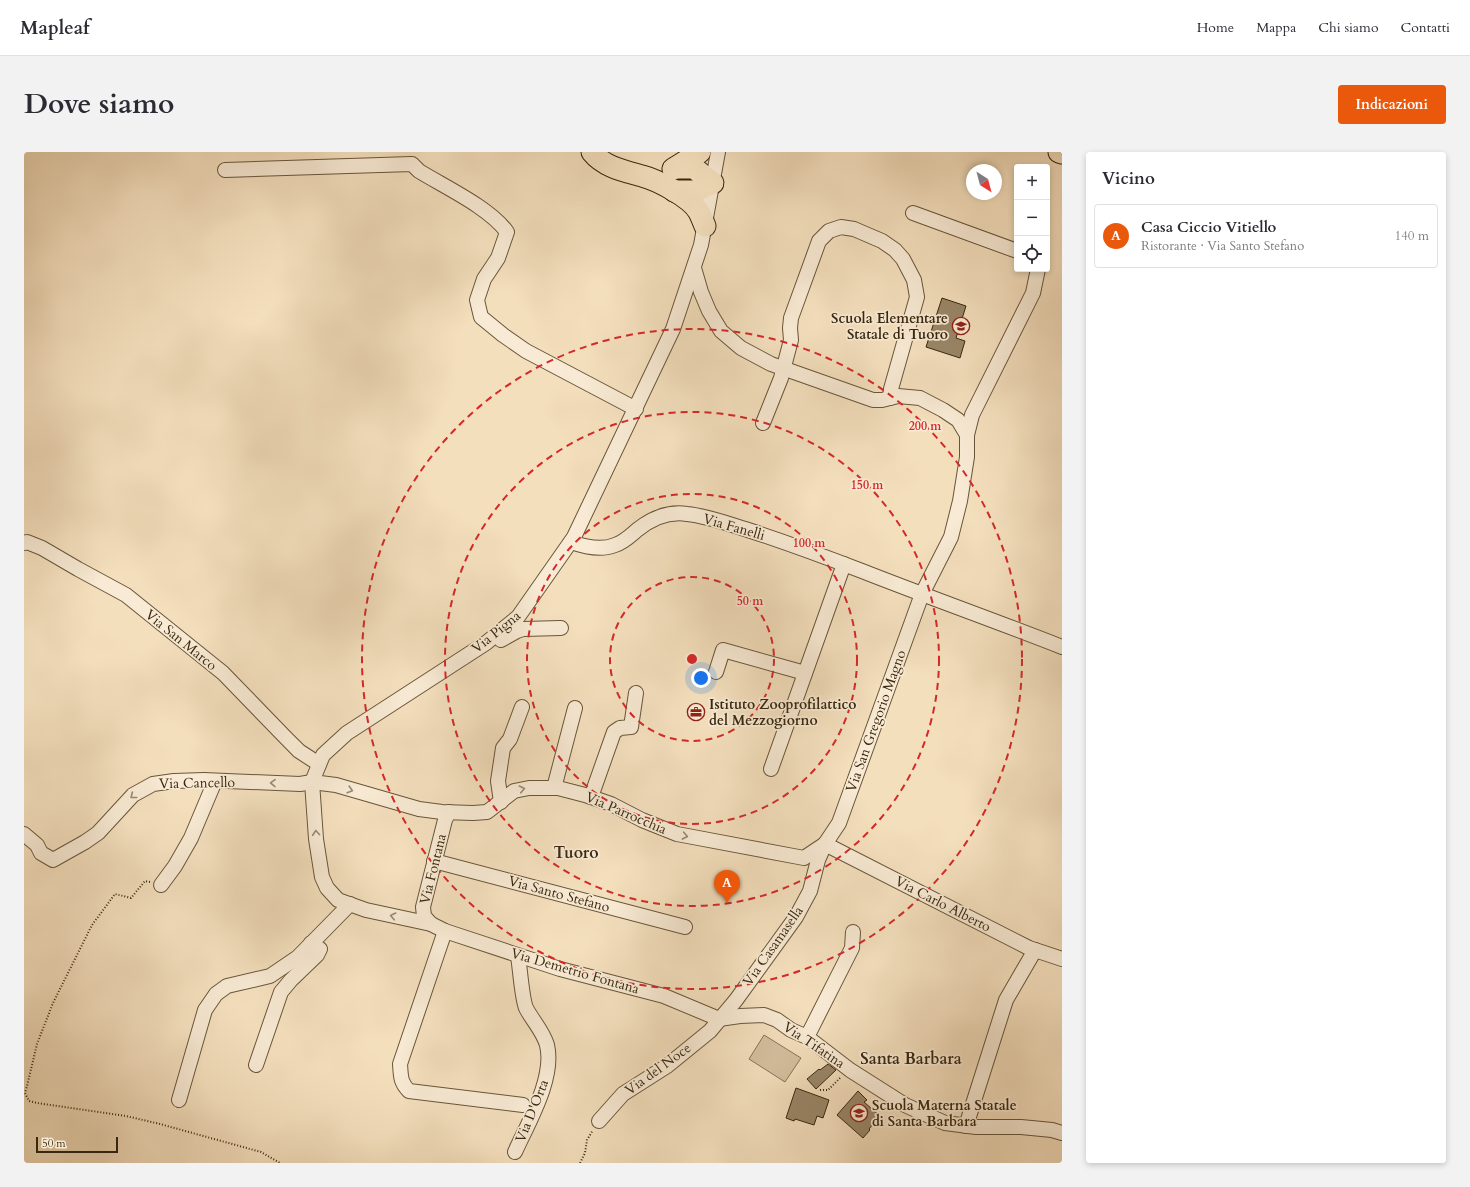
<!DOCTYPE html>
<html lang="it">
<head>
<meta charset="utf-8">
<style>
	:root { --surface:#fff; --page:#f2f2f3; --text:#2b2b33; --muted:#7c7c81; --line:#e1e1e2; --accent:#ea580c }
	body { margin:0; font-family:Cardo,serif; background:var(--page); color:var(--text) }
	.controls { position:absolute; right:12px; top:12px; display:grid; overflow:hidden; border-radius:4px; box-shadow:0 2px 6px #0003 }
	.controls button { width:36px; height:36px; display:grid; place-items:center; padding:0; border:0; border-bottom:1px solid var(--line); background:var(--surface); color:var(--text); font:20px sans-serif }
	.compass { position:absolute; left:942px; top:12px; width:36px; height:36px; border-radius:50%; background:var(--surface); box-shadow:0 2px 6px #0003; rotate:144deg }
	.scale { position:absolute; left:12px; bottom:10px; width:82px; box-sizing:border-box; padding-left:4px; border:2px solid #39280f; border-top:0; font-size:11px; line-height:14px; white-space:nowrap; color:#39280f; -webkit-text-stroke:3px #f8ead4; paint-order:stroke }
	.you { position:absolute; left:677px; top:526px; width:14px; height:14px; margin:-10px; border:3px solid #fff; border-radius:50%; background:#1a73e8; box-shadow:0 0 0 6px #1a73e833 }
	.badge { display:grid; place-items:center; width:26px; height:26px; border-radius:50%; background:var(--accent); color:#fff; font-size:13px; font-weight:700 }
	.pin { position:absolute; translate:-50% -33px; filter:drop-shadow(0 1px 2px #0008) }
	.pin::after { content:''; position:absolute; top:21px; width:14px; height:12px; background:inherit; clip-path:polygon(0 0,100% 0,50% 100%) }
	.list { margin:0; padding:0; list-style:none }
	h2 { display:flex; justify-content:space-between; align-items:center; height:52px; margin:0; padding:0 16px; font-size:17px }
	h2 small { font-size:13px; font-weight:400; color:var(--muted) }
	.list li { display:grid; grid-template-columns:26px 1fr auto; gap:12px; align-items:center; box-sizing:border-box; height:64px; margin:0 8px 8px; padding:0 8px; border:1px solid var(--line); border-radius:4px }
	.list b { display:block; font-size:15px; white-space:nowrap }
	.list p { margin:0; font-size:13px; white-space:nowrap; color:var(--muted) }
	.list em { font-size:13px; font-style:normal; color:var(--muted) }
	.icon { flex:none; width:22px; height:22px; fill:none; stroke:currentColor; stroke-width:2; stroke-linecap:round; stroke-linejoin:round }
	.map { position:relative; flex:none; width:1038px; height:1011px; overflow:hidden; border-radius:4px }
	header { display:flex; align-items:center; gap:24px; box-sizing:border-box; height:56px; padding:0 20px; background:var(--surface); border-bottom:1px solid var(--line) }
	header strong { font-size:19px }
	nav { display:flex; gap:22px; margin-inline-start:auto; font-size:14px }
	.intro { display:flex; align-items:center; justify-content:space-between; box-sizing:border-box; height:96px; padding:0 24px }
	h1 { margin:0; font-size:28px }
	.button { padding:10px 18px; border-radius:4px; background:var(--accent); color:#fff; font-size:14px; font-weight:700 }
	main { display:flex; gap:24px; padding:0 24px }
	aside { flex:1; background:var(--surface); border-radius:4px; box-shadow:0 2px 6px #0003 }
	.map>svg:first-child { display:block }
</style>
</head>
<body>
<header>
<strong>Mapleaf</strong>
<nav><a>Home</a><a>Mappa</a><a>Chi siamo</a><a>Contatti</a></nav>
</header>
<div class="intro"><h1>Dove siamo</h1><a class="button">Indicazioni</a></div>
<main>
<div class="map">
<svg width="1038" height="1011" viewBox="0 0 1038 1011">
	<rect width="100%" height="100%" fill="#f4dfbd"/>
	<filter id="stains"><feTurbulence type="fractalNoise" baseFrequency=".005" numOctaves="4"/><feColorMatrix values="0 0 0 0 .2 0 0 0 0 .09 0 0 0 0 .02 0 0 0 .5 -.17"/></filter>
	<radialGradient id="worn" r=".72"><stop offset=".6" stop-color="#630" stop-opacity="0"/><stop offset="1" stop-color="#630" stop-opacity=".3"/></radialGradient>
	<polygon fill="#d4c09f" stroke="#867457" points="740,883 777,906 761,930 725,907"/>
	<g fill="#9a8769" stroke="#39280f">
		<polygon points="918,146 942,154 932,186 941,189 936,206 902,195"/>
		<polygon points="804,912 812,918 792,937 783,927 795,917 796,918"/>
		<polygon points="772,936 805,948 799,966 793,964 790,973 771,967 770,969 762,966"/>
		<polygon points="834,939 843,948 840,950 856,964 845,977 846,978 839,986 813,963"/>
	</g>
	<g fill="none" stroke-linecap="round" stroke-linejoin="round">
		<defs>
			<g id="minor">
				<polyline points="694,0 677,93 649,177 550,385 494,465 462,491 323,581 299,603 288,630 292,687 298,725 303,736 314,748 342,758 407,772 421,779 536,817 640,844 695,867"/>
				<path d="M201 18 388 12 395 19C421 35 466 56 483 80L474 106 460 127 453 148 457 165 479 183 502 199 612 257"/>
				<polyline points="889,61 993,99"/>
				<polyline points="739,271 757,226 767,188 766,176 767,166 795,89 805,79 817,75 830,77 858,89 871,98 879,107 890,128 893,145 867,237 866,246"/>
				<polyline points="943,283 948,263 1009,141 1014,117"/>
				<path d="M547 390C561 395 577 399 591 393 600 390 606 384 613 378 628 366 644 359 663 362 683 364 702 371 721 377 761 390 799 404 838 419 904 445 972 469 1038 495"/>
				<polyline points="0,391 3,390 18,396 54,417 102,443 199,521 263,587 275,599 295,612"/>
				<polyline points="477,488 493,479 499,477 537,476"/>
				<polyline points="692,520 699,498 781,521"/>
				<polyline points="747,617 820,412"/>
				<polyline points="530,636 551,556"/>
				<polyline points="567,645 590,580 596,576 607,575 612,541"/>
				<polyline points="477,650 474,629 479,596 486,587 498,555"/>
				<polyline points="0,682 13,693 17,701 29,708 61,690 74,681 109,643 129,632 150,629 180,628 276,632 288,630 312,633 395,657 418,660 449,661 463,660 490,639 505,636 534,636 561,643 587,652 618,668 653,682 780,706 801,692"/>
				<polyline points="801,692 1005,796 1038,807"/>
				<polyline points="410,709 661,775"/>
				<polyline points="137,733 151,714 167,686 191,629"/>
				<polyline points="407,772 400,764 399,755 421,668 425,660"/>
				<path d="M421 779 376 912C377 924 376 930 385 939L499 953"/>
				<polyline points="695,867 716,864 740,863 753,868 767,878 783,885 826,918 881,953 921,971 952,975 997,975 1028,978 1038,981"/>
				<polyline points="783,885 828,796 829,780"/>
				<polyline points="232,913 257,840 267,828 293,803 296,797 287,791"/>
				<polyline points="155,948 181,858 192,842 203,834 246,824 274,805 326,752"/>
				<polyline points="575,969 599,942 643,914 686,879 712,848 772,765 786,739 794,708 801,692 815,671 898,442 927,385 936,349 943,305 943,283 934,268 919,258 896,246 874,244 858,248 849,248 747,212 717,196 697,179 685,159 677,140 670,116"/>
				<polyline points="942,974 982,848 1011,798"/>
				<path d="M491 1000C504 971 531 926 523 893 519 879 508 868 502 856 498 847 496 816 494 804"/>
			</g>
			<g id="highway">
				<path d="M568 0C580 15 600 19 618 24 634 28 667 46 675 60 677 64 679 69 681 74"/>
				<polyline points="1035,0 1038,1"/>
				<polyline points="649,17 676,0"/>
				<polyline points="650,39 672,39 689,31 670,16 651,16"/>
			</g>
		</defs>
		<use href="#minor" stroke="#68563a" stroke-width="16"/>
		<use href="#highway" stroke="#39280f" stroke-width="23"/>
		<g stroke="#39280f" stroke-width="2" stroke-dasharray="1 2" stroke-linecap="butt">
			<polyline points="126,730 121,729 107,746 91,742 68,773 29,851 13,892 3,934 1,941 5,949 13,951 102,964 136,972 237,1000 256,1011"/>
			<polyline points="796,938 804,938 816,926"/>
			<polyline points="556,1011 561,1001 563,988 569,978"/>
		</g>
		<use href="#minor" stroke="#f8ead4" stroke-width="14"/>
		<use href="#highway" stroke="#f4dfbd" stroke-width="21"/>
	</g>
	<defs><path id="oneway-chevron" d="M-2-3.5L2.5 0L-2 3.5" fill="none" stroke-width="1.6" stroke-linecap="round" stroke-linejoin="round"/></defs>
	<g stroke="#988972">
		<use href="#oneway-chevron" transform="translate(249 631) rotate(-179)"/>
		<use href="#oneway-chevron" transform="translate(498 637) rotate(-12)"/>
		<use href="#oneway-chevron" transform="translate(326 638) rotate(16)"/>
		<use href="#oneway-chevron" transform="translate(109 644) rotate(142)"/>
		<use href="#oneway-chevron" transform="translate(292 681) rotate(-94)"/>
		<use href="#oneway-chevron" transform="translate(661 684) rotate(11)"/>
		<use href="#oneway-chevron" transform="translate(369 764) rotate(-168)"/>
	</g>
	<g fill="none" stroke="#d62828" stroke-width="2" stroke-dasharray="7 5">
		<circle cx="668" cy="507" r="82"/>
		<circle cx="668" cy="507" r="165"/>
		<circle cx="668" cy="507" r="247"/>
		<circle cx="668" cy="507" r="330"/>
	</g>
	<defs>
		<symbol id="school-ring" viewBox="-11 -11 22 22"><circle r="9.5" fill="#f8ead4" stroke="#8f2418" stroke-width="1.5"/><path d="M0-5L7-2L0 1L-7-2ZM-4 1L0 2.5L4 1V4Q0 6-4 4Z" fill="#8f2418"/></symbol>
		<symbol id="office-ring" viewBox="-11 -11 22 22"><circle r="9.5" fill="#f8ead4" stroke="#8f2418" stroke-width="1.5"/><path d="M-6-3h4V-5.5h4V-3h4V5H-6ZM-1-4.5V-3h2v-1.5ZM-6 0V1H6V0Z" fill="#8f2418"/></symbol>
	</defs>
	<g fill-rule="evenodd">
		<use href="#school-ring" x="927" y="164" width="20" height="20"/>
		<use href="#office-ring" x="662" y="550" width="20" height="20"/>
		<use href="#school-ring" x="825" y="951" width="20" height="20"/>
	</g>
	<g text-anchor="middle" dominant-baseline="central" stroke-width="3.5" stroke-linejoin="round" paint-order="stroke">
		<g font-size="14" font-weight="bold" fill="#39280f" stroke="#f8ead4" text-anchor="start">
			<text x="924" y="166" text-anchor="end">Scuola Elementare<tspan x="924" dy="16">Statale di Tuoro</tspan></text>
			<text x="685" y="552">Istituto Zooprofilattico<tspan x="685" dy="16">del Mezzogiorno</tspan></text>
			<text x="848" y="953">Scuola Materna Statale<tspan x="848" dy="16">di Santa Barbara</tspan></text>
		</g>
		<g font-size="14" fill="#39280f" stroke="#f8ead4">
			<text transform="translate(710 375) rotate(16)">Via Fanelli</text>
			<text transform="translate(472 480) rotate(-39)">Via Pigna</text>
			<text transform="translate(157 488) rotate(39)">Via San Marco</text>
			<text transform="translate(852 569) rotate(-70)">Via San Gregorio Magno</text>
			<text transform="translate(173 631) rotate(-1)">Via Cancello</text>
			<text transform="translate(602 661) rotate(23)">Via Parrocchia</text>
			<text transform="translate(409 717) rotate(-76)">Via Fontana</text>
			<text transform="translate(535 742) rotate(15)">Via Santo Stefano</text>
			<text transform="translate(919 752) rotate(27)">Via Carlo Alberto</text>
			<text transform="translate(749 794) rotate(-55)">Via Casamasella</text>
			<text transform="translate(551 819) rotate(16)">Via Demetrio Fontana</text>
			<text transform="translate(790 893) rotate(34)">Via Tifatina</text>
			<text transform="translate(634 917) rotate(-36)">Via del Noce</text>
			<text transform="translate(508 959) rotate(-68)">Via D'Orta</text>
		</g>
		<g font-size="16" font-weight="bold" fill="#39280f" stroke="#f8ead4">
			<text x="552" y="701">Tuoro</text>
			<text x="887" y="907">Santa Barbara</text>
		</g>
	</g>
	<circle cx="668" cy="507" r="6" fill="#d62828" stroke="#f8ead4" stroke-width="2"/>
	<g font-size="12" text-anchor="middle" font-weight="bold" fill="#d62828" stroke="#f8ead4" stroke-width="3.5" stroke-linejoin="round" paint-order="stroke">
		<text x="901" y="278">200 m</text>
		<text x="843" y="337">150 m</text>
		<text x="785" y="395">100 m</text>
		<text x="726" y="453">50 m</text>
	</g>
	<rect width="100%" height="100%" filter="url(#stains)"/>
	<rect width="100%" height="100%" fill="url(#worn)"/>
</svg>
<div class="controls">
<button>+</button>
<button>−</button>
<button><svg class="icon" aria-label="locate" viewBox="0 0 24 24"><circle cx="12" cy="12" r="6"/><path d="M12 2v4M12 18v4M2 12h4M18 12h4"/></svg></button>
</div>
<svg class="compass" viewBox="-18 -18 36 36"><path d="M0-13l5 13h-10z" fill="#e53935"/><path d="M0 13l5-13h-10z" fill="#7c7c81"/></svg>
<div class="scale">50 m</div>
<div class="you"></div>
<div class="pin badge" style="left:703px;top:751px">A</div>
</div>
<aside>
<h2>Vicino<small></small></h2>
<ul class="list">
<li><span class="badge">A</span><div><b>Casa Ciccio Vitiello</b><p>Ristorante · Via Santo Stefano</p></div><em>140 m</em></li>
</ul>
</aside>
</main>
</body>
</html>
